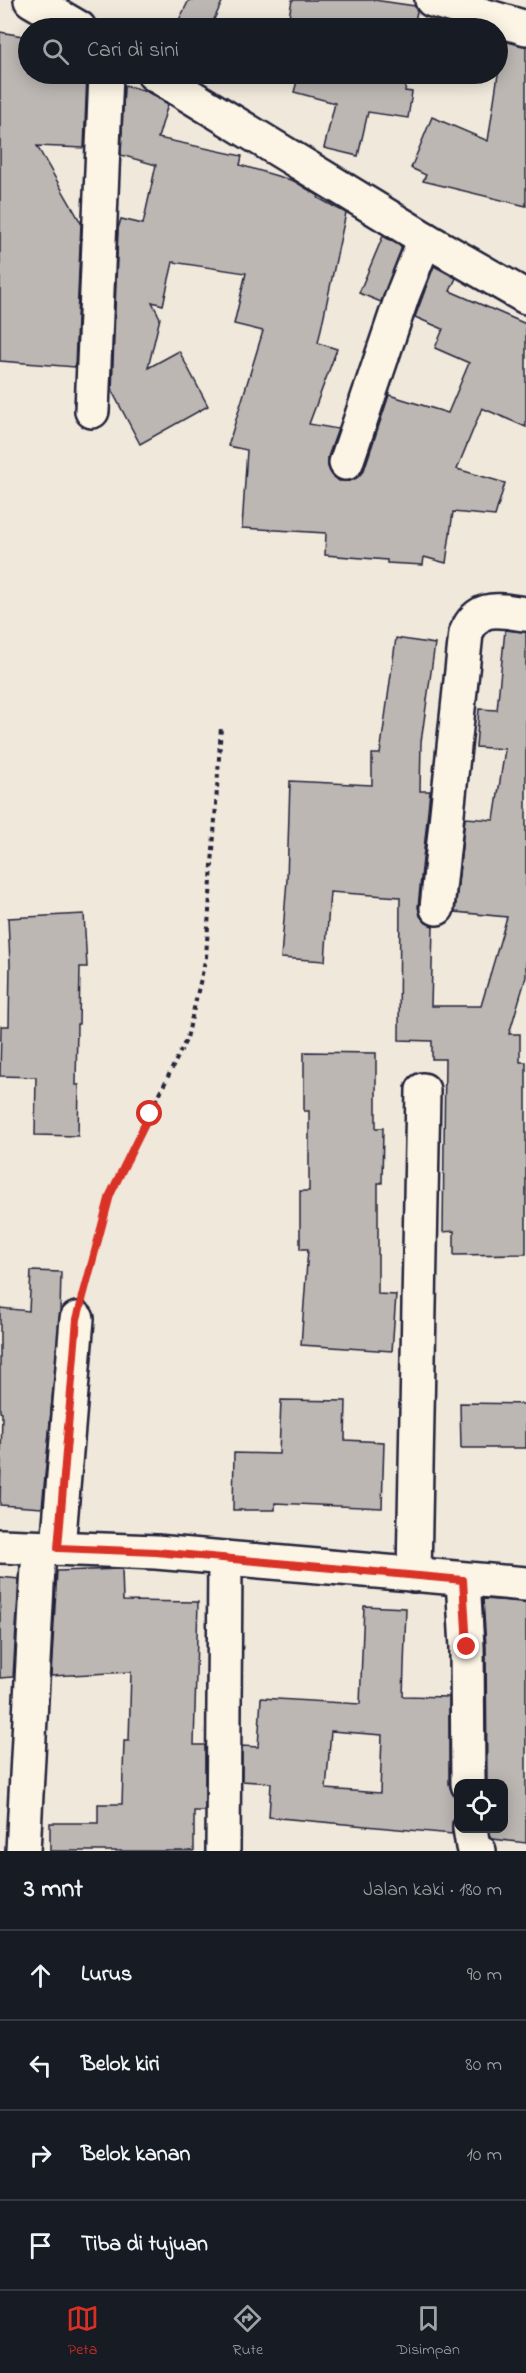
<!DOCTYPE html>
<html lang="id">
<head>
<meta charset="utf-8">
<style>
	:root { --surface:#171b24; --page:#20242c; --text:#f1f3f6; --muted:#9ea1a6; --line:#363941; --accent:#d93025 }
	body { margin:0; font-family:"Indie Flower",sans-serif; background:var(--page); color:var(--text) }
	.controls { position:absolute; right:18px; bottom:18px; display:grid; overflow:hidden; border-radius:12px; box-shadow:0 3px 15px #0003 }
	.controls button { width:54px; height:54px; display:grid; place-items:center; padding:0; border:0; border-bottom:2px solid var(--line); background:var(--surface); color:var(--text); font:30px sans-serif }
	.stop { position:absolute; width:18px; height:18px; margin:-14px; border:4px solid #d93025; border-radius:50%; background:#fff }
	.stop.end { background:#d93025; border-color:#fff; box-shadow:0 2px 6px #0008 }
	.list { margin:0; padding:0; list-style:none }
	h2 { display:flex; justify-content:space-between; align-items:center; height:78px; margin:0; padding:0 24px; font-size:26px }
	h2 small { font-size:20px; font-weight:400; color:var(--muted) }
	.list li { display:grid; grid-template-columns:39px 1fr auto; gap:18px; align-items:center; box-sizing:border-box; height:90px; padding:0 24px; border-top:2px solid var(--line) }
	.list b { display:block; font-size:22px; white-space:nowrap }
	.list em { font-size:20px; font-style:normal; color:var(--muted) }
	.icon { flex:none; width:33px; height:33px; fill:none; stroke:currentColor; stroke-width:2; stroke-linecap:round; stroke-linejoin:round }
	.map { position:relative; flex:none; width:526px; height:1851px; overflow:hidden }
	.search { position:absolute; background:var(--surface); box-shadow:0 3px 15px #0003; left:18px; right:18px; top:18px; height:66px; display:flex; align-items:center; gap:15px; box-sizing:border-box; padding:0 21px; border-radius:33px; color:var(--muted); font-size:22px }
	.sheet { height:438px; background:var(--surface) }
	nav { display:flex; justify-content:space-around; align-items:center; box-sizing:border-box; height:84px; border-top:2px solid var(--line); background:var(--surface); font-size:16px; color:var(--muted) }
	nav a { display:grid; justify-items:center; gap:3px }
	nav .on { color:var(--accent) }
	.map>svg:first-child { display:block }
</style>
</head>
<body>
<div class="map">
<svg width="526" height="1851" viewBox="0 0 526 1851">
	<rect width="100%" height="100%" fill="#efe8db"/>
	<filter id="ink" filterUnits="userSpaceOnUse"><feTurbulence type="fractalNoise" baseFrequency=".0167" numOctaves="2"/><feDisplacementMap in="SourceGraphic" scale="12" xChannelSelector="R" yChannelSelector="G"/><feConvolveMatrix kernelMatrix="1 2 1 2 8 2 1 2 1" color-interpolation-filters="sRGB"/></filter>
	<g filter="url(#ink)">
		<g fill="#bcb7b3" stroke="#22223b" stroke-width="1.5" fill-rule="evenodd">
			<polygon points="189,0 223,0 210,28 175,28"/>
			<polygon points="292,0 374,0 415,6 417,11 414,28 287,28"/>
			<polygon points="0,32 28,37 28,74 87,75 84,148 37,146 81,223 75,367 0,361"/>
			<polygon points="503,41 526,46 526,206 423,181 426,175 411,168 432,117 488,141"/>
			<polygon points="299,74 407,74 405,91 412,92 408,118 368,112 358,156 324,148 335,103 294,92"/>
			<polygon points="124,85 146,91 168,104 158,138 242,156 240,165 294,181 319,196 318,198 346,213 318,343 337,349 309,424 338,429 328,457 328,466 332,475 339,481 350,481 358,477 364,470 389,395 448,413 469,363 435,348 443,329 415,317 434,266 456,278 450,291 526,324 526,427 482,408 457,469 505,483 495,516 453,512 446,563 424,557 423,565 387,563 387,560 325,555 326,533 242,528 247,450 228,446 263,331 234,324 246,273 173,262 163,305 152,302 160,318 148,368 179,351 208,406 140,444 112,391 118,229 121,219 143,224 156,165 121,155"/>
			<polygon points="383,236 402,247 381,302 359,293"/>
			<polygon points="505,630 526,632 526,977 509,1034 520,1034 520,1062 526,1062 526,1254 454,1255 454,1231 443,1232 445,1059 432,1059 432,1041 399,1040 400,897 330,892 325,961 281,958 287,880 290,781 372,785 372,754 380,754 396,638 435,644 421,742 420,791 430,791 418,907 420,916 426,923 433,926 431,1006 481,1006 507,917 455,912 465,818 494,820 505,749 476,747 479,709 497,710"/>
			<polygon points="84,914 87,967 80,967 79,1024 77,1024 76,1085 79,1085 78,1136 35,1135 36,1077 0,1076 1,1026 9,1026 10,964 8,918"/>
			<polygon points="304,1052 376,1053 376,1128 383,1128 382,1183 378,1183 378,1294 396,1295 392,1351 301,1345 308,1249 300,1249 300,1191 309,1191 309,1111 304,1111"/>
			<polygon points="31,1271 61,1272 60,1314 42,1508 0,1505 2,1413 0,1412 0,1308 29,1311"/>
			<polygon points="281,1400 346,1401 345,1440 384,1442 382,1508 275,1503 275,1510 233,1510 234,1453 279,1454"/>
			<polygon points="460,1403 526,1404 526,1448 461,1448"/>
			<polygon points="122,1569 123,1601 198,1602 194,1745 205,1745 205,1811 194,1811 194,1851 50,1851 50,1823 98,1823 98,1804 122,1804 124,1741 129,1741 131,1672 51,1676 57,1571"/>
			<polygon points="0,1577 19,1579 13,1677 0,1678"/>
			<polygon points="483,1599 526,1602 526,1843 493,1839 490,1836 489,1828 504,1828 504,1784 487,1784 486,1647"/>
			<path d="M364 1606 406 1608 403 1696 449 1697V1784L452 1793 459 1800V1813L452 1822V1834L269 1817 271 1783 242 1781V1746L258 1747 261 1698 360 1704ZM331 1731 382 1735 380 1793 326 1789Z"/>
		</g>
		<g fill="none" stroke-linecap="round" stroke-linejoin="round">
			<defs>
				<g id="minor">
					<polyline points="31,0 79,28"/>
					<polyline points="432,0 526,28"/>
					<polyline points="154,74 425,239 526,297"/>
					<polyline points="92,411 106,74"/>
					<polyline points="346,463 403,294 425,239"/>
					<path d="M437 908 466 633C479 603 499 611 526 614"/>
					<polyline points="0,1546 156,1552 526,1584"/>
					<polyline points="58,1548 77,1319"/>
					<polyline points="414,1575 423,1090"/>
					<polyline points="463,1580 467,1647 468,1784"/>
					<polyline points="470,1828 473,1847 479,1851"/>
					<polyline points="23,1851 39,1548"/>
					<polyline points="223,1851 225,1558"/>
				</g>
			</defs>
			<use href="#minor" stroke="#22223b" stroke-width="38"/>
			<polyline stroke="#22223b" stroke-width="4" stroke-dasharray="4.5 4.5" stroke-linecap="butt" points="86,1286 110,1195 187,1038 206,957 221,727"/>
			<use href="#minor" stroke="#fcf5e5" stroke-width="33"/>
		</g>
	</g>
	<g fill="none" stroke-linecap="round" stroke-linejoin="round" filter="url(#ink)">
		<polyline stroke="#d93025" stroke-width="8" points="150,1114 110,1195 77,1319 58,1548 156,1552 463,1580 467,1647"/>
	</g>
</svg>
<div class="controls">
<button><svg class="icon" aria-label="locate" viewBox="0 0 24 24"><circle cx="12" cy="12" r="6"/><path d="M12 2v4M12 18v4M2 12h4M18 12h4"/></svg></button>
</div>
<div class="stop" style="left:150px;top:1114px"></div>
<div class="stop end" style="left:467px;top:1647px"></div>
<div class="search"><svg class="icon" aria-label="search" viewBox="0 0 24 24"><circle cx="10" cy="10" r="6"/><path d="M15 15l6 6"/></svg>Cari di sini</div>
</div>
<section class="sheet">
<h2>3 mnt<small>Jalan kaki · 180 m</small></h2>
<ul class="list">
<li><svg class="icon" aria-label="ahead" viewBox="0 0 24 24"><path d="M12 20V5M6 11l6-6 6 6"/></svg><div><b>Lurus</b></div><em>90 m</em></li>
<li><svg class="icon" aria-label="left" viewBox="0 0 24 24"><path d="M17 20v-9H6M10 6l-5 5 5 5"/></svg><div><b>Belok kiri</b></div><em>80 m</em></li>
<li><svg class="icon" aria-label="right" viewBox="0 0 24 24"><path d="M7 20v-9h11M14 6l5 5-5 5"/></svg><div><b>Belok kanan</b></div><em>10 m</em></li>
<li><svg class="icon" aria-label="arrive" viewBox="0 0 24 24"><path d="M6 21V4h12l-3 4 3 4H6"/></svg><div><b>Tiba di tujuan</b></div></li>
</ul>
</section>
<nav>
<a class="on"><svg class="icon" aria-label="map" viewBox="0 0 24 24"><path d="M3 6l6-2 6 2 6-2v14l-6 2-6-2-6 2zM9 4v14M15 6v14"/></svg>Peta</a>
<a><svg class="icon" aria-label="directions" viewBox="0 0 24 24"><path d="M12 3l9 9-9 9-9-9zM9 14v-3h6M13 9l2 2-2 2"/></svg>Rute</a>
<a><svg class="icon" aria-label="saved" viewBox="0 0 24 24"><path d="M7 4h10v16l-5-4-5 4z"/></svg>Disimpan</a>
</nav>
</body>
</html>
